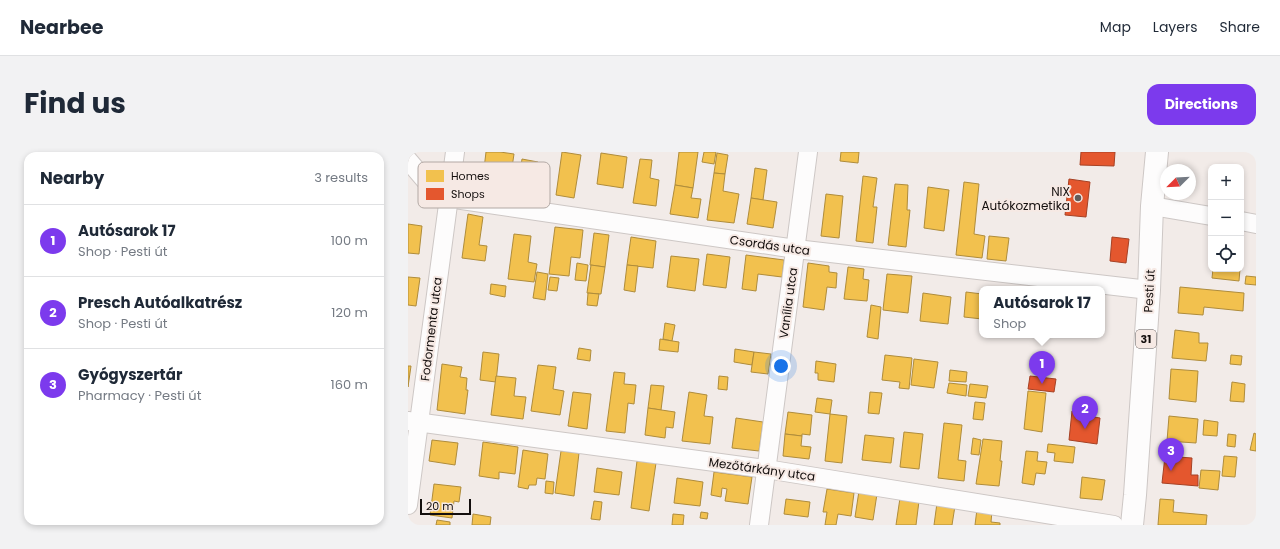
<!DOCTYPE html>
<html lang="en">
<head>
<meta charset="utf-8">
<style>
	:root { --surface:#fff; --page:#f2f2f3; --text:#1f2937; --muted:#747a83; --line:#e0e1e3; --accent:#7c3aed }
	body { margin:0; font-family:Poppins,sans-serif; background:var(--page); color:var(--text) }
	.controls { position:absolute; right:12px; top:12px; display:grid; overflow:hidden; border-radius:8px; box-shadow:0 2px 6px #0003 }
	.controls button { width:36px; height:36px; display:grid; place-items:center; padding:0; border:0; border-bottom:1px solid var(--line); background:var(--surface); color:var(--text); font:20px sans-serif }
	.compass { position:absolute; left:752px; top:12px; width:36px; height:36px; border-radius:50%; background:var(--surface); box-shadow:0 2px 6px #0003; rotate:246deg }
	.scale { position:absolute; left:12px; bottom:10px; width:51px; box-sizing:border-box; padding-left:4px; border:2px solid #140f0e; border-top:0; font-size:11px; line-height:14px; white-space:nowrap; color:#140f0e; -webkit-text-stroke:3px #f6e9e4; paint-order:stroke }
	.you { position:absolute; left:373px; top:214px; width:14px; height:14px; margin:-10px; border:3px solid #fff; border-radius:50%; background:#1a73e8; box-shadow:0 0 0 6px #1a73e833 }
	.badge { display:grid; place-items:center; width:26px; height:26px; border-radius:50%; background:var(--accent); color:#fff; font-size:13px; font-weight:700 }
	.pin { position:absolute; translate:-50% -33px; filter:drop-shadow(0 1px 2px #0008) }
	.pin::after { content:''; position:absolute; top:21px; width:14px; height:12px; background:inherit; clip-path:polygon(0 0,100% 0,50% 100%) }
	.popup { position:absolute; left:571px; top:134px; width:126px; height:52px; box-sizing:border-box; display:grid; place-content:center; border-radius:8px; background:var(--surface); filter:drop-shadow(0 1px 3px #0005); font-size:13px; white-space:nowrap; color:var(--muted) }
	.popup b { font-size:15px; color:var(--text) }
	.popup::after { content:''; position:absolute; left:50%; top:100%; margin-left:-8px; border:8px solid transparent; border-top-color:var(--surface) }
	.list { margin:0; padding:0; list-style:none }
	h2 { display:flex; justify-content:space-between; align-items:center; height:52px; margin:0; padding:0 16px; font-size:17px }
	h2 small { font-size:13px; font-weight:400; color:var(--muted) }
	.list li { display:grid; grid-template-columns:26px 1fr auto; gap:12px; align-items:center; box-sizing:border-box; height:72px; padding:0 16px; border-top:1px solid var(--line) }
	.list b { display:block; font-size:15px; white-space:nowrap }
	.list p { margin:0; font-size:13px; white-space:nowrap; color:var(--muted) }
	.list em { font-size:13px; font-style:normal; color:var(--muted) }
	.icon { flex:none; width:22px; height:22px; fill:none; stroke:currentColor; stroke-width:2; stroke-linecap:round; stroke-linejoin:round }
	.map { position:relative; flex:none; width:848px; height:373px; overflow:hidden; border-radius:12px }
	header { display:flex; align-items:center; gap:24px; box-sizing:border-box; height:56px; padding:0 20px; background:var(--surface); border-bottom:1px solid var(--line) }
	header strong { font-size:19px }
	nav { display:flex; gap:22px; margin-inline-start:auto; font-size:14px }
	.intro { display:flex; align-items:center; justify-content:space-between; box-sizing:border-box; height:96px; padding:0 24px }
	h1 { margin:0; font-size:28px }
	.button { padding:10px 18px; border-radius:12px; background:var(--accent); color:#fff; font-size:14px; font-weight:700 }
	main { display:flex; gap:24px; padding:0 24px }
	aside { flex:1; background:var(--surface); border-radius:12px; box-shadow:0 2px 6px #0003 }
	.map>svg:first-child { display:block }
</style>
</head>
<body>
<header>
<strong>Nearbee</strong>
<nav><a>Map</a><a>Layers</a><a>Share</a></nav>
</header>
<div class="intro"><h1>Find us</h1><a class="button">Directions</a></div>
<main>
<aside>
<h2>Nearby<small>3 results</small></h2>
<ul class="list">
<li><span class="badge">1</span><div><b>Autósarok 17</b><p>Shop · Pesti út</p></div><em>100 m</em></li>
<li><span class="badge">2</span><div><b>Presch Autóalkatrész</b><p>Shop · Pesti út</p></div><em>120 m</em></li>
<li><span class="badge">3</span><div><b>Gyógyszertár</b><p>Pharmacy · Pesti út</p></div><em>160 m</em></li>
</ul>
</aside>
<div class="map">
<svg width="848" height="373" viewBox="0 0 848 373">
	<rect width="100%" height="100%" fill="#f2ebe8"/>
	<g fill="#f2c14e" stroke="#af8c3b">
		<polygon points="78,0 92,0 106,2 102,29 75,25"/>
		<polygon points="154,0 173,3 166,46 148,43"/>
		<polygon points="271,0 290,0 285,36 267,33"/>
		<polygon points="296,0 308,0 306,12 294,10"/>
		<polygon points="433,0 451,0 450,11 432,9"/>
		<polygon points="193,1 219,5 215,36 189,32"/>
		<polygon points="309,1 320,3 317,22 306,21"/>
		<polygon points="114,7 130,10 128,28 137,29 135,45 109,41"/>
		<polygon points="232,7 244,8 242,26 251,28 248,54 225,51"/>
		<polygon points="347,16 359,18 355,48 343,46"/>
		<polygon points="306,21 317,22 315,39 331,42 326,71 299,68"/>
		<polygon points="455,24 469,26 465,55 469,55 465,91 448,89"/>
		<polygon points="556,30 571,32 566,82 577,84 574,106 548,103"/>
		<polygon points="487,32 500,33 499,58 502,58 498,95 480,93"/>
		<polygon points="267,33 285,36 283,46 293,47 290,66 262,62"/>
		<polygon points="520,35 541,38 536,79 516,76"/>
		<polygon points="418,42 435,44 431,86 413,84"/>
		<polygon points="343,46 369,50 365,76 339,72"/>
		<polygon points="60,62 75,65 71,93 79,94 77,109 54,106"/>
		<polygon points="0,72 14,74 11,102 0,101"/>
		<polygon points="147,75 175,78 172,106 163,105 161,124 141,122"/>
		<polygon points="186,81 201,83 197,115 182,113"/>
		<polygon points="106,82 123,84 120,110 129,112 126,130 100,127"/>
		<polygon points="581,84 601,86 598,109 579,107"/>
		<polygon points="223,85 248,89 245,116 219,113"/>
		<polygon points="299,102 322,105 318,136 295,133"/>
		<polygon points="338,103 376,108 374,125 350,122 348,139 334,137"/>
		<polygon points="263,104 291,107 287,139 259,135"/>
		<polygon points="169,111 180,113 178,129 167,128"/>
		<polygon points="400,111 421,114 421,120 429,121 428,136 419,135 416,158 395,155"/>
		<polygon points="183,113 197,115 193,142 179,141"/>
		<polygon points="219,113 230,114 227,140 216,138"/>
		<polygon points="440,115 456,117 455,127 461,128 459,149 436,147"/>
		<polygon points="805,117 832,117 831,129 804,126"/>
		<polygon points="129,120 140,122 137,148 125,146"/>
		<polygon points="479,122 504,124 500,161 475,158"/>
		<polygon points="838,124 848,125 848,133 837,132"/>
		<polygon points="0,125 12,126 8,154 0,153"/>
		<polygon points="142,125 151,126 149,139 140,138"/>
		<polygon points="83,132 98,134 97,145 82,142"/>
		<polygon points="772,135 836,141 835,159 796,155 795,163 770,161"/>
		<polygon points="558,140 574,142 574,167 556,165"/>
		<polygon points="180,141 191,142 189,154 179,153"/>
		<polygon points="515,141 543,145 540,172 512,169"/>
		<polygon points="463,153 473,155 470,187 459,185"/>
		<polygon points="257,171 267,173 264,189 255,187"/>
		<polygon points="767,178 791,181 791,191 800,191 798,209 764,206"/>
		<polygon points="252,187 271,190 270,200 251,198"/>
		<polygon points="171,196 183,198 182,209 169,207"/>
		<polygon points="327,197 346,200 344,213 326,210"/>
		<polygon points="75,200 91,202 88,230 72,228"/>
		<polygon points="346,200 363,202 360,222 343,220"/>
		<polygon points="477,203 504,206 501,237 491,236 492,230 474,228"/>
		<polygon points="823,203 834,204 833,213 822,212"/>
		<polygon points="506,207 530,210 526,236 503,233"/>
		<polygon points="408,209 428,212 426,230 410,228 410,221 407,221"/>
		<polygon points="34,212 54,215 52,225 59,226 58,238 60,238 57,262 29,258"/>
		<polygon points="130,213 148,215 145,237 156,239 152,263 123,259"/>
		<polygon points="0,214 3,214 0,235"/>
		<polygon points="763,217 790,219 788,250 761,247"/>
		<polygon points="542,218 559,220 558,230 541,229"/>
		<polygon points="206,220 217,221 216,232 228,233 226,252 220,251 217,281 198,279"/>
		<polygon points="88,224 108,226 106,244 118,245 115,267 83,263"/>
		<polygon points="311,224 320,225 319,238 310,237"/>
		<polygon points="824,230 837,232 836,250 822,249"/>
		<polygon points="541,231 559,233 558,244 539,241"/>
		<polygon points="562,232 580,234 578,246 560,244"/>
		<polygon points="243,233 256,234 253,258 240,256"/>
		<polygon points="620,239 638,241 634,280 616,277"/>
		<polygon points="165,240 183,242 179,277 160,274"/>
		<polygon points="281,240 299,243 296,264 305,265 302,292 274,289"/>
		<polygon points="462,240 474,241 471,262 460,261"/>
		<polygon points="409,246 424,248 422,262 407,260"/>
		<polygon points="567,250 577,251 575,268 565,267"/>
		<polygon points="240,256 267,260 265,276 258,275 257,286 237,283"/>
		<polygon points="380,260 404,263 402,283 394,282 394,284 377,282"/>
		<polygon points="422,262 439,264 434,311 417,309"/>
		<polygon points="761,264 790,267 788,291 759,289"/>
		<polygon points="328,266 355,270 351,299 324,296"/>
		<polygon points="796,268 810,270 809,284 795,283"/>
		<polygon points="536,271 554,273 550,308 558,309 556,329 530,326"/>
		<polygon points="496,280 515,282 511,317 492,315"/>
		<polygon points="846,281 848,282 848,299 842,298"/>
		<polygon points="377,282 394,284 393,294 403,295 401,307 375,304"/>
		<polygon points="820,282 828,283 827,295 819,294"/>
		<polygon points="457,283 486,286 483,311 454,308"/>
		<polygon points="565,286 573,288 571,303 563,302"/>
		<polygon points="575,287 594,289 592,309 594,309 591,334 568,332"/>
		<polygon points="24,288 50,291 47,313 21,309"/>
		<polygon points="75,290 110,295 107,322 91,320 91,327 71,324"/>
		<polygon points="640,292 667,295 665,311 646,309 647,301 639,300"/>
		<polygon points="115,298 140,302 137,327 129,326 128,333 121,333 120,337 110,335"/>
		<polygon points="153,299 171,301 166,344 147,341"/>
		<polygon points="618,299 630,300 629,309 639,310 637,322 628,321 626,333 614,331"/>
		<polygon points="816,304 829,305 827,325 814,324"/>
		<polygon points="229,309 248,311 241,359 223,356"/>
		<polygon points="189,316 214,320 211,343 186,340"/>
		<polygon points="793,318 812,319 810,338 791,336"/>
		<polygon points="306,320 344,325 340,352 317,349 319,337 314,336 313,345 303,343"/>
		<polygon points="674,325 697,328 694,348 672,346"/>
		<polygon points="269,326 295,330 292,354 266,351"/>
		<polygon points="138,329 146,330 145,342 137,341"/>
		<polygon points="26,332 53,335 51,350 46,349 44,366 22,363"/>
		<polygon points="419,337 446,341 443,364 430,362 428,373 417,373 419,360 415,360"/>
		<polygon points="451,339 469,342 465,368 447,365"/>
		<polygon points="492,346 511,349 508,373 488,373"/>
		<polygon points="378,347 402,350 400,365 376,362"/>
		<polygon points="752,347 766,348 765,360 799,363 798,373 750,373"/>
		<polygon points="186,349 194,350 192,368 183,367"/>
		<polygon points="529,351 547,354 544,373 526,373"/>
		<polygon points="569,357 584,359 583,370 592,371 592,373 567,373"/>
		<polygon points="293,360 300,361 299,367 292,366"/>
		<polygon points="65,362 83,365 82,373 64,373"/>
		<polygon points="265,362 276,363 275,373 264,373"/>
		<polygon points="29,368 42,370 42,373 28,373"/>
	</g>
	<g fill="#e4572e" stroke="#a64124">
		<polygon points="673,0 707,0 706,14 672,13"/>
		<polygon points="661,27 682,30 678,65 657,63"/>
		<polygon points="704,85 721,87 718,111 702,109"/>
		<polygon points="622,224 648,227 646,240 620,237"/>
		<polygon points="664,259 680,261 680,264 692,266 689,292 661,288"/>
		<polygon points="757,304 784,306 783,323 790,323 790,334 754,331"/>
	</g>
	<g fill="none" stroke-linecap="round" stroke-linejoin="round">
		<defs>
			<g id="minor">
				<polyline points="0,8 28,41 40,46 388,97 741,138"/>
				<polyline points="744,54 803,64"/>
				<polyline points="833,69 848,72"/>
				<polyline points="0,269 358,317 706,373"/>
				<polyline points="0,353 47,0"/>
				<polyline points="351,373 400,0"/>
			</g>
			<polyline id="major" points="724,373 727,343 741,138 744,54 749,0"/>
		</defs>
		<use href="#minor" stroke="#cdc7c5" stroke-width="20"/>
		<use href="#major" stroke="#cdc7c5" stroke-width="24"/>
		<use href="#minor" stroke="#fdfcfc" stroke-width="18"/>
		<use href="#major" stroke="#fdfcfc" stroke-width="22"/>
	</g>
	<circle fill="#625c5a" stroke="#f6e9e4" stroke-width="1.5" cx="670" cy="46" r="4"/>
	<g text-anchor="middle" dominant-baseline="central" stroke-width="4" stroke-linejoin="round" paint-order="stroke">
		<rect fill="#f6e9e4" stroke="#58504e" stroke-width="1" x="728" y="178" width="20" height="18" rx="3"/>
		<g font-size="11" font-weight="bold" fill="#140f0e">
			<text x="738" y="187">31</text>
		</g>
		<g font-size="12" fill="#140f0e" stroke="#f6e9e4" text-anchor="end">
			<text x="662" y="39">NIX<tspan x="662" dy="14">Autókozmetika</tspan></text>
		</g>
		<g font-size="12" fill="#140f0e" stroke="#f6e9e4">
			<text transform="translate(362 93) rotate(8)">Csordás utca</text>
			<text transform="translate(741 139) rotate(-87)">Pesti út</text>
			<text transform="translate(380 151) rotate(-82)">Vanília utca</text>
			<text transform="translate(23 177) rotate(-83)">Fodormenta utca</text>
			<text transform="translate(354 317) rotate(8)">Mezőtárkány utca</text>
		</g>
	</g>
	<rect x="10" y="10" width="132" height="46" rx="6" fill="#f6e9e4" stroke="#b2a8a4" stroke-width="1"/>
	<rect x="18" y="18" width="18" height="12" fill="#f2c14e"/>
	<rect x="18" y="36" width="18" height="12" fill="#e4572e"/>
	<g font-size="11" fill="#140f0e">
		<text x="43" y="28">Homes</text>
		<text x="43" y="46">Shops</text>
	</g>
</svg>
<div class="controls">
<button>+</button>
<button>−</button>
<button><svg class="icon" aria-label="locate" viewBox="0 0 24 24"><circle cx="12" cy="12" r="6"/><path d="M12 2v4M12 18v4M2 12h4M18 12h4"/></svg></button>
</div>
<svg class="compass" viewBox="-18 -18 36 36"><path d="M0-13l5 13h-10z" fill="#e53935"/><path d="M0 13l5-13h-10z" fill="#747a83"/></svg>
<div class="scale">20 m</div>
<div class="you"></div>
<div class="pin badge" style="left:634px;top:232px">1</div>
<div class="popup"><b>Autósarok 17</b>Shop</div>
<div class="pin badge" style="left:677px;top:277px">2</div>
<div class="pin badge" style="left:763px;top:319px">3</div>
</div>
</main>
</body>
</html>
